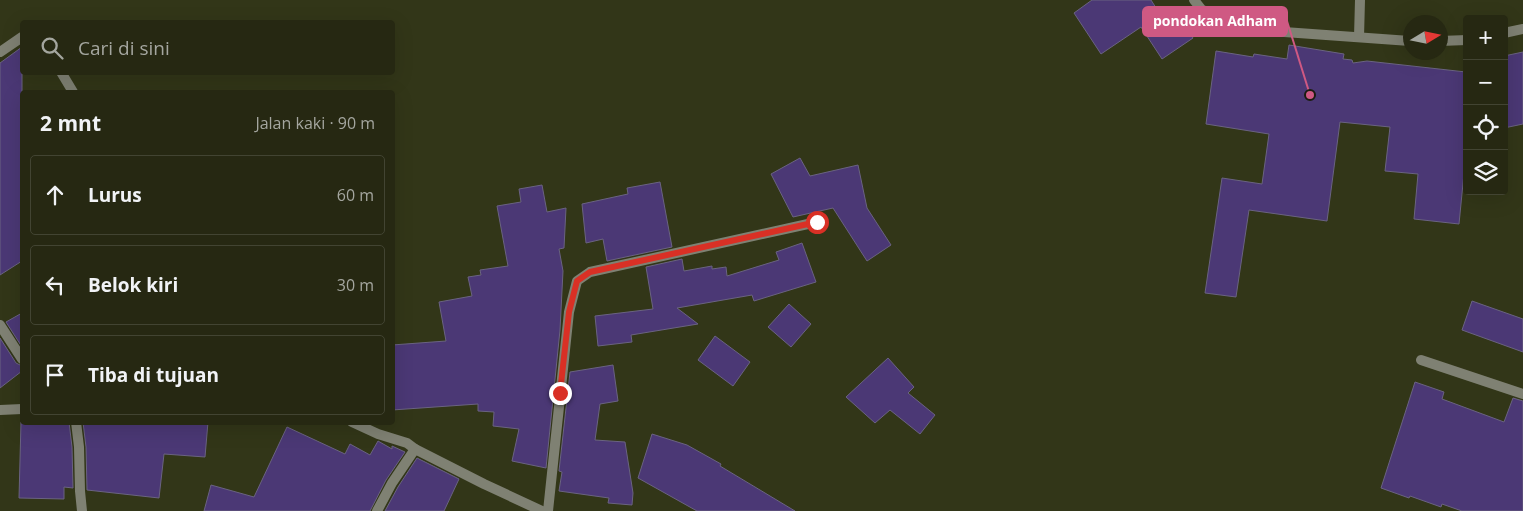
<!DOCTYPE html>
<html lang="id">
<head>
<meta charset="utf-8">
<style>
	:root { --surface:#262812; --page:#323420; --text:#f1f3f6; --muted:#a4a69f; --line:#424432 }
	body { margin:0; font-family:"Open Sans",sans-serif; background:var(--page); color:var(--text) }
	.controls { position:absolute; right:15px; top:15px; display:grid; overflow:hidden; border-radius:5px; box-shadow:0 5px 20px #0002 }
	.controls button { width:45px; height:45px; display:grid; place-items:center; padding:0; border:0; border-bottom:1px solid var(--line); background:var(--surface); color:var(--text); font:25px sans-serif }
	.compass { position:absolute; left:1403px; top:15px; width:45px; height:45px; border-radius:50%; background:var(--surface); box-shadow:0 5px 20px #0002; rotate:80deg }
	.stop { position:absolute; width:15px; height:15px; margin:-11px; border:4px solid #d93025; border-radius:50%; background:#fff }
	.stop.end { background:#d93025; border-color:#fff; box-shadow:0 1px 5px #0008 }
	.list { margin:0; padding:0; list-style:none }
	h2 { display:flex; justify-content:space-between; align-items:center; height:65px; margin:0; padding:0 20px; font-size:21px }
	h2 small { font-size:16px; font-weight:400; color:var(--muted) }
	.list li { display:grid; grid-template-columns:32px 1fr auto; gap:15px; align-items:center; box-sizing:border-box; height:80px; margin:0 10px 10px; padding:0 10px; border:1px solid var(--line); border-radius:5px }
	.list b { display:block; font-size:19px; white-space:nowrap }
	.list em { font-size:16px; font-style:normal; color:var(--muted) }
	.icon { flex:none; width:28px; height:28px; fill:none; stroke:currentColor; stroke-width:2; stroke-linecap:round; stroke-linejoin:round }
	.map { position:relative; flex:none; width:1523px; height:511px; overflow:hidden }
	.search { position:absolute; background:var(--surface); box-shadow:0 5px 20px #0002; left:20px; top:20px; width:375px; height:55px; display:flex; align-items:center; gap:12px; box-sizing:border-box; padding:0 18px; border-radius:5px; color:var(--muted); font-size:19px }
	.panel { position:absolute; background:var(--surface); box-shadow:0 5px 20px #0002; left:20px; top:90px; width:375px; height:335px; border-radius:5px }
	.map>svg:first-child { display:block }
</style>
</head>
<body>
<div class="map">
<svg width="1523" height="511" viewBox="0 0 1523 511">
	<rect width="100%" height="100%" fill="#323618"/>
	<g fill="#4b3875" stroke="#6a6381">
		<polygon points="1092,0 1151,0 1163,19 1175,11 1193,38 1162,59 1141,27 1101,54 1074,13"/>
		<polygon points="1289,45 1344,54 1343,59 1352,60 1353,63 1367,61 1466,72 1464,60 1467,60 1467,153 1466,153 1459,224 1414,219 1418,174 1385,171 1390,127 1340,122 1327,221 1249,210 1236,297 1205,293 1222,178 1262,184 1269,134 1206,124 1216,51 1253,57 1254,54 1287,59"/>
		<polygon points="22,47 22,261 0,275 0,63"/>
		<polygon points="1523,52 1523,124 1504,128 1504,56"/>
		<polygon points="800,158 810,176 858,165 867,208 891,245 867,261 833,208 793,217 771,174"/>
		<polygon points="660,182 672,247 607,261 603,239 586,243 582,204 628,194 627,188"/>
		<polygon points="542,185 547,212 566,208 564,248 559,249 563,271 560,330 546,468 512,461 519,429 493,426 494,412 478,411 478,404 392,410 392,345 446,341 439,302 472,296 468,277 481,275 480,270 508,266 497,206 521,202 519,189"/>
		<polygon points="802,243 816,282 754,301 752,295 677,308 698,324 631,335 632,342 598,346 595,316 653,309 646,267 682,259 684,271 712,266 712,269 726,267 727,276 779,260 776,252"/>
		<polygon points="1472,301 1523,319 1523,352 1462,330"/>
		<polygon points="789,304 811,324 791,347 768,327"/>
		<polygon points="22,313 22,347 6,322"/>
		<polygon points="715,336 750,362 733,386 698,360"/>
		<polygon points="0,338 16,363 22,366 22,371 0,388"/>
		<polygon points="888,358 914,387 908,393 935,415 920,434 890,410 875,423 846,397"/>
		<polygon points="613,365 618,401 600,404 595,440 625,442 633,493 632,505 608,503 609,498 559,491 562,472 559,471 570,372"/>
		<polygon points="1415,382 1444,392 1442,399 1504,422 1513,398 1523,401 1523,511 1462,511 1442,504 1441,507 1410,496 1409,498 1381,488"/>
		<polygon points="21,422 69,422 72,447 73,488 64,487 64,499 19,498"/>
		<polygon points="83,422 208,422 205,457 164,454 159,498 87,490 86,447"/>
		<polygon points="287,427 345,454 350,444 370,455 378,441 392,449 392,446 405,452 386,480 370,511 204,511 211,485 254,497"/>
		<polygon points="652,434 687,445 721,464 720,466 795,511 697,511 638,478"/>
		<polygon points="417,458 459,479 444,511 385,511 398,487"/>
	</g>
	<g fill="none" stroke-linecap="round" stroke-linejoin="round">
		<g stroke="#7f8173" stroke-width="10">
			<polyline points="1194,0 1202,10 1270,31 1410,41"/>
			<polyline points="1504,33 1523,29"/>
			<polyline points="1359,37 1360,0"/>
			<polyline points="1440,41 1467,40"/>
			<polyline points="0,52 22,37"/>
			<polyline points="61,72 73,92"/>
			<polyline points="0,325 22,359"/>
			<polyline points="1421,360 1523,394"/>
			<polyline points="0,410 22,409"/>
			<polyline points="76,422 79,447 80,491 82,511"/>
			<polyline points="352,422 378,434 407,443 415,449 484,484 542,511"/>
			<polyline points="377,511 392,483 415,449"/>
			<polyline points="548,511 569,312 577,281 590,272 817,222"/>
		</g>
	</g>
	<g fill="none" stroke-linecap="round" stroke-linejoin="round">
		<polyline stroke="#d93025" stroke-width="6" points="560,393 569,312 577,281 590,272 817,222"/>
	</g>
	<path fill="none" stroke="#cf5983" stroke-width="2" d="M1310 95L1287 21"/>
	<circle fill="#cf5983" stroke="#1a1c0f" stroke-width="2" cx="1310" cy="95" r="5"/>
	<rect fill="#cf5983" stroke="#cf5983" stroke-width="2" x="1143" y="7" width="144" height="29" rx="5"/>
	<g font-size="14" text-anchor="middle" font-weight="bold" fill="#fff">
		<text x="1215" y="26">pondokan Adham</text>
	</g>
</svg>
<div class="controls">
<button>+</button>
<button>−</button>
<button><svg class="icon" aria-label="locate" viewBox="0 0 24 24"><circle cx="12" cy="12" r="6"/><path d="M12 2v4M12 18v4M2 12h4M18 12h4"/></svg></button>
<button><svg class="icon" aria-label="layers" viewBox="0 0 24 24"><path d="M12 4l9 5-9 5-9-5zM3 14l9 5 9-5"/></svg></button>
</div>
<svg class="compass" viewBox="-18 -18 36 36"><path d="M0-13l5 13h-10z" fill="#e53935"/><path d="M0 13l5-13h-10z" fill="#a4a69f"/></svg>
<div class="stop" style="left:817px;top:222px"></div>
<div class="stop end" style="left:560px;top:393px"></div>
<div class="search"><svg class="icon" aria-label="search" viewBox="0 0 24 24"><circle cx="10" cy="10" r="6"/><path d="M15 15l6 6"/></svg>Cari di sini</div>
<section class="panel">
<h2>2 mnt<small>Jalan kaki · 90 m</small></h2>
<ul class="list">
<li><svg class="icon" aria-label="ahead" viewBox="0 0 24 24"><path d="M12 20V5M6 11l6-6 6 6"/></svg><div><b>Lurus</b></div><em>60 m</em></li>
<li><svg class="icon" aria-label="left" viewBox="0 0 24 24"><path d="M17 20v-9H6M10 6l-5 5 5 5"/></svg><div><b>Belok kiri</b></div><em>30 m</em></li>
<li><svg class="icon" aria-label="arrive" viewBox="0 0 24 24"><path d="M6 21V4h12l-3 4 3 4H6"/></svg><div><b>Tiba di tujuan</b></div></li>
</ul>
</section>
</div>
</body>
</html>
